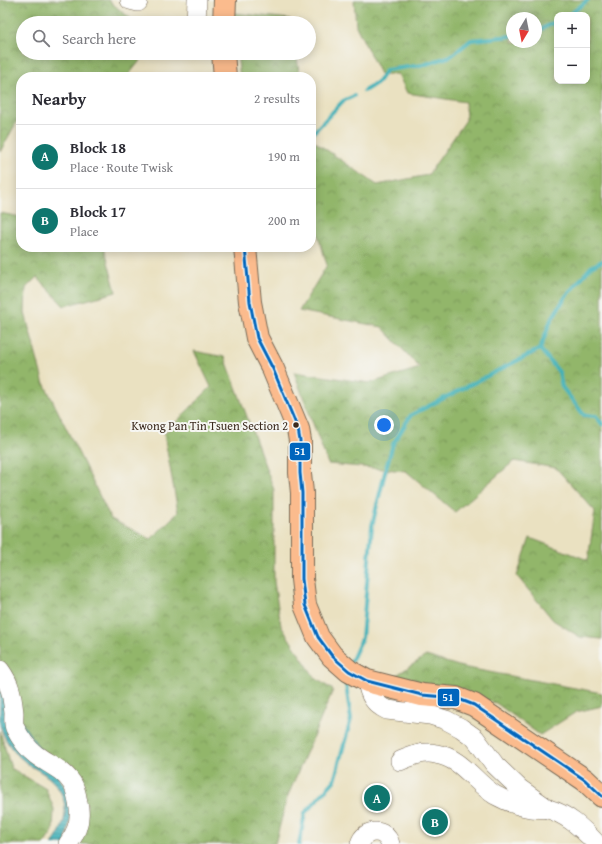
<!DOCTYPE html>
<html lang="en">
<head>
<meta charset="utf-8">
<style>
	:root { --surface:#fff; --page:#f7f7f7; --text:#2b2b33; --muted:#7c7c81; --line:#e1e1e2; --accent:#0f766e }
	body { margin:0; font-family:"Gentium Book Plus",serif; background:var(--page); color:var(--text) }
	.controls { position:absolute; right:12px; top:12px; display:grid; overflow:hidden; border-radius:8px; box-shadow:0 2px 10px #0003 }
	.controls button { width:36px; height:36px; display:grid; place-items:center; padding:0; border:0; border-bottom:1px solid var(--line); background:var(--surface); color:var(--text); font:20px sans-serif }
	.compass { position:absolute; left:506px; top:12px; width:36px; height:36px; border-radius:50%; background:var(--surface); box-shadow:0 2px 10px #0003; rotate:190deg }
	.you { position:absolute; left:384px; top:425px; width:14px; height:14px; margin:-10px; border:3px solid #fff; border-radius:50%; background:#1a73e8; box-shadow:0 0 0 6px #1a73e833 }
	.badge { display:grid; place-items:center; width:26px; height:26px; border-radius:50%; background:var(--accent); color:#fff; font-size:13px; font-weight:700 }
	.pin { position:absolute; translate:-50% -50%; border:2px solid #fff; box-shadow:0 1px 4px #0006 }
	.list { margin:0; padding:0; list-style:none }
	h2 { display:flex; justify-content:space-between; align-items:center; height:52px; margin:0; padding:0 16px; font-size:17px }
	h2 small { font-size:13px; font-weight:400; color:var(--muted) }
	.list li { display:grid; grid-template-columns:26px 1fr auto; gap:12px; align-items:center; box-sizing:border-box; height:64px; padding:0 16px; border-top:1px solid var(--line) }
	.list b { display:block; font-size:15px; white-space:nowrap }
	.list p { margin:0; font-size:13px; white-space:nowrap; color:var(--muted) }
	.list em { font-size:13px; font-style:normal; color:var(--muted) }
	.icon { flex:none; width:22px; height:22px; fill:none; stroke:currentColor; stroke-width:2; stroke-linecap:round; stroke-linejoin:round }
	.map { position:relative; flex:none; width:602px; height:844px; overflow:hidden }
	.search { position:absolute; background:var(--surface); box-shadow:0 2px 10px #0003; left:16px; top:16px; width:300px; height:44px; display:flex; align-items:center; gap:10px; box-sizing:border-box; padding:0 14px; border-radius:22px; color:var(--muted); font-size:15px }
	.panel { position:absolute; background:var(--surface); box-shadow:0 2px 10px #0003; left:16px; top:72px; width:300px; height:180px; border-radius:16px }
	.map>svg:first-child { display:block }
</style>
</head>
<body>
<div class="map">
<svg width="602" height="844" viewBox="0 0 602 844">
	<defs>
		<pattern id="forest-crowns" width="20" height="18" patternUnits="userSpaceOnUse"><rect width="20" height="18" fill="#92b66a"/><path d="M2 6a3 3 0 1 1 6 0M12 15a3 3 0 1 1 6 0" fill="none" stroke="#789457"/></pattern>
		<pattern id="water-rules" width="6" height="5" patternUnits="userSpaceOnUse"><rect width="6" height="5" fill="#40b1b8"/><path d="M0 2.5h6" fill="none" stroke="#379095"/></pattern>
	</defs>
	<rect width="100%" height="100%" fill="#f6f6f2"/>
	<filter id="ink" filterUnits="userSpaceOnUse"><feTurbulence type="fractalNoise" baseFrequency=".025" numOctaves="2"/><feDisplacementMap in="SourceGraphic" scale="8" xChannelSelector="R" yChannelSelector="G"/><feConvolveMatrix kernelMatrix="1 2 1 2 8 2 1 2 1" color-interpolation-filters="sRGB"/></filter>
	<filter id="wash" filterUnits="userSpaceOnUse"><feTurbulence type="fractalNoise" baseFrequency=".012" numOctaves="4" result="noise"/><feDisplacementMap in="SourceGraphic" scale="16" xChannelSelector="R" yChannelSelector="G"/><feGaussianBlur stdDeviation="0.9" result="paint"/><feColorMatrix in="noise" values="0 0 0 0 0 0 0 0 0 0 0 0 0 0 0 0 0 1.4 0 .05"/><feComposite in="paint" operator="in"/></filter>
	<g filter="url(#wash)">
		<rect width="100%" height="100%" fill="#eae1c1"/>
		<g fill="url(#forest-crowns)" stroke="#667044" fill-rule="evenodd">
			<polygon points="0,0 109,0 109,1 136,23 23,23 23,53 146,53 127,77 21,77 21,114 0,152"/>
			<path d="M354 0H602V639L580 637 553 620 517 576 530 538 588 560 595 511 556 468 514 461 455 512 406 471 328 464 294 372 370 383 420 368 382 327 299 311 327 265 311 211V139L377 185 428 175 466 120 465 102 407 93 398 74H380L356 26ZM557 15H587V81H557ZM512 18H536V42H512Z"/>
			<polygon points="233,13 290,19 290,23 234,23"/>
			<polygon points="237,53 296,53 300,77 240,77"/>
			<polygon points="0,213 21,217 21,247 104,247 116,292 64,306 37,277 26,288 25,313 43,381 111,519 151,539 178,512 164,434 211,387 194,351 225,357 274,490 274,582 281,626 315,678 333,690 287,798 275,844 80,844 87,804 32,739 23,725 0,661"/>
			<polygon points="426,656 462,667 602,693 602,706 576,712 540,735 496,703 395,676"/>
			<polygon points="0,731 11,768 46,789 54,809 53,831 44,844 0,844"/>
		</g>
		<path fill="url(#water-rules)" stroke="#3e6e6b" d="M0 677 10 706 54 769 74 801 65 844H52C71 820 70 792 44 774 37 769 29 766 23 760 12 751 3 738 0 724Z"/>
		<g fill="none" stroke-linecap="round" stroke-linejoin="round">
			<g stroke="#40b1b8" stroke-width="4">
				<polyline points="569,15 588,0"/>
				<polyline points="536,32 557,21"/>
				<polyline points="364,91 378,82 386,70 423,65 451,56 471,40 512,36"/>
				<polyline points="311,135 343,101 354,96"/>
				<polyline points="540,349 559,372 562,387 584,415 596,416 602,424"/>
				<polyline points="351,662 362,638 372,526 386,468 393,444 411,415 540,349 551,320 566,296 591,267 602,261"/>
				<polyline points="299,844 305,813 334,781 351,719 345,678"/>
			</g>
		</g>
	</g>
	<g filter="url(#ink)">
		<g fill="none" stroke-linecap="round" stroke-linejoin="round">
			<defs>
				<g id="minor">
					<polyline points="130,0 138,2"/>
					<polyline points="196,23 197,0"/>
					<path d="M0 670C11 685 12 695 14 713 14 718 13 724 15 728 20 738 27 748 36 755 48 764 63 769 72 783 76 789 77 797 78 803 82 819 77 832 68 844"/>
					<path d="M367 681C369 695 374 704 387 710L430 715 446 720 461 728 475 738 495 765 520 789 548 809"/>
					<path d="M400 761C412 756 423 751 436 754 462 758 474 782 495 795 506 801 518 806 530 808 536 809 542 808 548 809 567 814 582 828 595 842"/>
					<path d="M360 844C364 828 386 828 390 844"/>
				</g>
				<g id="major">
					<polyline points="224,23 225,0"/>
					<polyline points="223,53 225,77"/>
					<polyline points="245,247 250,302 257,338 273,369 298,429 300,441 300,473 302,493 302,579 305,605 318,637 332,656 349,671 367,681 422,695 456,698 474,705 585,780 602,796"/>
				</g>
			</defs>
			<use href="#minor" stroke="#786a57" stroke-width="20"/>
			<use href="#major" stroke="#786a57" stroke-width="24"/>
			<use href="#minor" stroke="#fff" stroke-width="19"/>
			<use href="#major" stroke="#fbbb8d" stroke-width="22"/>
			<defs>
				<polyline id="bus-1" points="245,247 250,302 257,338 273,369 298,429 300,441 300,473 302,493 302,579 305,605 318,637 332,656 349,671 367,681 422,695 456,698 474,705 585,780 602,796"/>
			</defs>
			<use href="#bus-1" stroke="#f6f6f2" stroke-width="6"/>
			<use href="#bus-1" stroke="#0065bd" stroke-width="3"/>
		</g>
	</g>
	<circle fill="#3b2a1e" stroke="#f6f6f2" stroke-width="1.5" cx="296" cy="425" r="3.5"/>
	<g text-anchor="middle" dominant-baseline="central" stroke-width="4" stroke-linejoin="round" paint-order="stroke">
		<g font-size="12" fill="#3b2a1e" stroke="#f6f6f2" text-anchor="end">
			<text x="288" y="425">Kwong Pan Tin Tsuen Section 2</text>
		</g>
	</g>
	<g stroke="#f6f6f2" stroke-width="1.5">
		<rect x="289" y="442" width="22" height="19" rx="4" fill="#0065bd"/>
		<rect x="437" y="688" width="23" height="19" rx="4" fill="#0065bd"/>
	</g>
	<g font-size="11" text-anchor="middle" font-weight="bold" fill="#fff">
		<text x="300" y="455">51</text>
		<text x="448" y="701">51</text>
	</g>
</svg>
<div class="controls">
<button>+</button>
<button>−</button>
</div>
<svg class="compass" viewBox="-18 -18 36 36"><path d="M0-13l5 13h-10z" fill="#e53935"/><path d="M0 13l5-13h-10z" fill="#7c7c81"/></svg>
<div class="you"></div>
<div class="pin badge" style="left:377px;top:798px">A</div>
<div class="pin badge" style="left:435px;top:822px">B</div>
<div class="search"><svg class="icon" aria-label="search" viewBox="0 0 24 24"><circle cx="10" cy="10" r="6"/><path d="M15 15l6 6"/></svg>Search here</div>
<section class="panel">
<h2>Nearby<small>2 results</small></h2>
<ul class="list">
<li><span class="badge">A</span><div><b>Block 18</b><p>Place · Route Twisk</p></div><em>190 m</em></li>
<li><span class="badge">B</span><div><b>Block 17</b><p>Place</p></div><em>200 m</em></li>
</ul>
</section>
</div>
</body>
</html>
